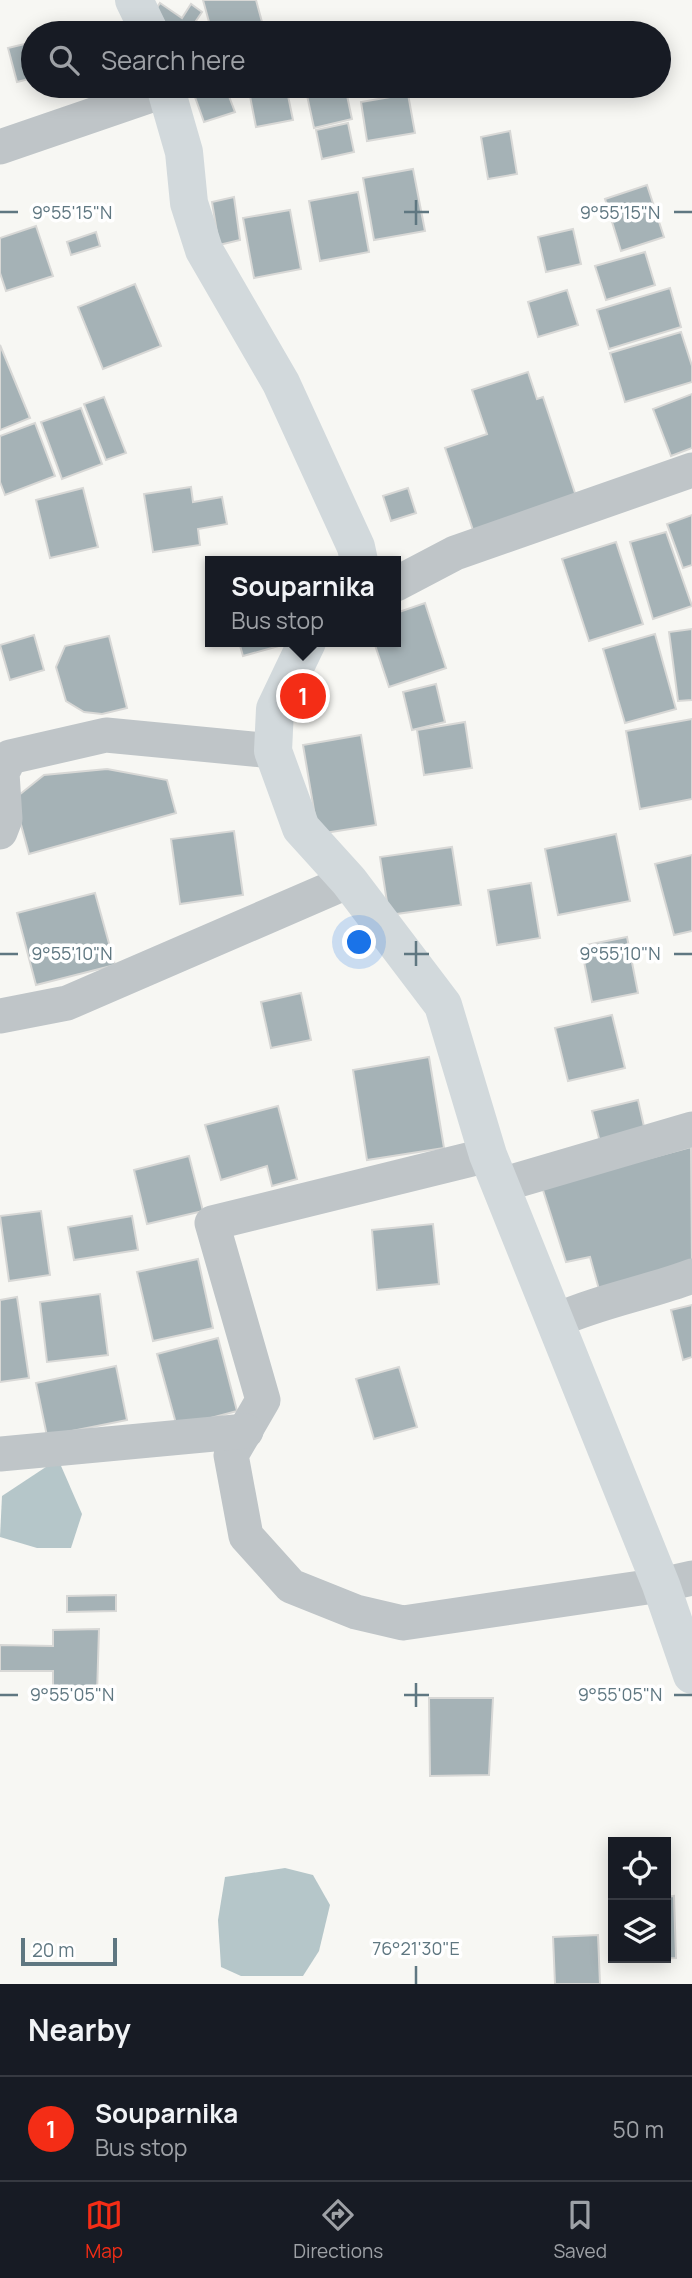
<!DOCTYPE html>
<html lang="en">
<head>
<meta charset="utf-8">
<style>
	:root { --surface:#171b24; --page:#242831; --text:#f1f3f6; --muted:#9ea1a6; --line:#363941; --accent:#f42d16 }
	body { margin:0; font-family:Manrope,sans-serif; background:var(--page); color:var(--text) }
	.controls { position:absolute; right:21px; bottom:21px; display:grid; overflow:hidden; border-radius:0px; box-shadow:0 4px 18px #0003 }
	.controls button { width:63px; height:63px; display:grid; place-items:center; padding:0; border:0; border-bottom:2px solid var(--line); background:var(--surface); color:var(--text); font:35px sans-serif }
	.scale { position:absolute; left:21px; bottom:18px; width:96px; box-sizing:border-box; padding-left:7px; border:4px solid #5f7781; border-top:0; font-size:19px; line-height:24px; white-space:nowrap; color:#5f7781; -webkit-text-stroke:5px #fff; paint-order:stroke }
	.you { position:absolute; left:360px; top:943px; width:24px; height:24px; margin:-18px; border:5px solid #fff; border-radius:50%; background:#1a73e8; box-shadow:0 0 0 10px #1a73e833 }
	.badge { display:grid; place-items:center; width:46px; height:46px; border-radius:50%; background:var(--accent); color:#fff; font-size:23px; font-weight:700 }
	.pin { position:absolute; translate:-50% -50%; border:4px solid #fff; box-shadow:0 2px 7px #0006 }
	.popup { position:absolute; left:205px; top:556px; width:196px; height:91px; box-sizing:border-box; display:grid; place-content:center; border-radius:0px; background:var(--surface); filter:drop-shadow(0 2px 5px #0005); font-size:23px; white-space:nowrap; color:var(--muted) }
	.popup b { font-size:26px; color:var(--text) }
	.popup::after { content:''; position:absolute; left:50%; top:100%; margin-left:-14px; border:14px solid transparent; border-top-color:var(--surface) }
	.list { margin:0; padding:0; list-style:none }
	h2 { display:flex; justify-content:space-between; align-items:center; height:91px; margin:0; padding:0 28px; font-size:30px }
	h2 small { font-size:23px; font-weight:400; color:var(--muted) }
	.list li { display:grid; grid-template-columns:46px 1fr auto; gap:21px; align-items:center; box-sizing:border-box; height:105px; padding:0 28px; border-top:2px solid var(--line) }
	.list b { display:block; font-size:26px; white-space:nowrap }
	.list p { margin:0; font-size:23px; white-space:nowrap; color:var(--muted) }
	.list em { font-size:23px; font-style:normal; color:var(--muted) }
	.icon { flex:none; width:38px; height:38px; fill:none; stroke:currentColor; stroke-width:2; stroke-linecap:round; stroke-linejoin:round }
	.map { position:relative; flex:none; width:692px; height:1984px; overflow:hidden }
	.search { position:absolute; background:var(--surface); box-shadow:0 4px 18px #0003; left:21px; right:21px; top:21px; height:77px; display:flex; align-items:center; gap:18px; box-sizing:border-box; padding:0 24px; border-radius:38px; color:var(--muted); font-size:26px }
	.sheet { height:196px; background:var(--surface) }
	nav { display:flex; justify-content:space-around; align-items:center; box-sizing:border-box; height:98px; border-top:2px solid var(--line); background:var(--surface); font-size:19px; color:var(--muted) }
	nav a { display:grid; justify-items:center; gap:4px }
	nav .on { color:var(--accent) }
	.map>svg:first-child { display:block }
</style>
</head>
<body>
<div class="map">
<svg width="692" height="1984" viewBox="0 0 692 1984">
	<rect width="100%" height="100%" fill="#f7f7f3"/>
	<g fill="#b5c6c9">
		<polygon points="58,1459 82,1514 71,1548 37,1548 0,1537 2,1496"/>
		<polygon points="285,1868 313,1875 330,1905 319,1951 303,1976 241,1976 221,1967 218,1920 225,1877"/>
	</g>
	<g fill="#a5b2b6" stroke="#d8d8d6" stroke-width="2">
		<polygon points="203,0 256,0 265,33 212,33"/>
		<polygon points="160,3 182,18 191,4 202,12 194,24 206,32 164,33 150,18"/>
		<polygon points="403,25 404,33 354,33"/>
		<polygon points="33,42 33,78 17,82 8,48"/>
		<polygon points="191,86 225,86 235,112 204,122"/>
		<polygon points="248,86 286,86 293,120 256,127"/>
		<polygon points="305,86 345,86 352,119 314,128"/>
		<polygon points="408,94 415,133 367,141 361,102"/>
		<polygon points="348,123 354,152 322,159 316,130"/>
		<polygon points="510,131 517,174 488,179 481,137"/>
		<polygon points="413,169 425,231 374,240 363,178"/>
		<polygon points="647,185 664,237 621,251 605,199"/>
		<polygon points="358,192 369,252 320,261 309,201"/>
		<polygon points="234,197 240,240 219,245 212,202"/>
		<polygon points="290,210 301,269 254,278 243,218"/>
		<polygon points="36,226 53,276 6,291 0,273 0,238"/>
		<polygon points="573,229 581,264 546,272 538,237"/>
		<polygon points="96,232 100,246 71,255 67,242"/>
		<polygon points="645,252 655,285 606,300 595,266"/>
		<polygon points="135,284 161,346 103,369 78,307"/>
		<polygon points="670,288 681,327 609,349 597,310"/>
		<polygon points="567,290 578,325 538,337 528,302"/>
		<polygon points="681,332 692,366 692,382 625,402 610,353"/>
		<polygon points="0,345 30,418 0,430"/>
		<polygon points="528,372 537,399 543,397 577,499 474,533 445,448 487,434 472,390"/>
		<polygon points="692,394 692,448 671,456 653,409"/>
		<polygon points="104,397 126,453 106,460 84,404"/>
		<polygon points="81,408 102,464 62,479 41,422"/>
		<polygon points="35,423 55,476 5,495 0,482 0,436"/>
		<polygon points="191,487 193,502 222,497 227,524 198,529 200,545 153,552 144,494"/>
		<polygon points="83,488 98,547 50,558 36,500"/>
		<polygon points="408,488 416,513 391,521 383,496"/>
		<polygon points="692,515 692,565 683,568 667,524"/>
		<polygon points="666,532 692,606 653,619 630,542"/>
		<polygon points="616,542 643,624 589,641 562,559"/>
		<polygon points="425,603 446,668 389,687 374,642 396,642 396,613"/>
		<polygon points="692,629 692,700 678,701 669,632"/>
		<polygon points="655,634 676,709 625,723 603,649"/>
		<polygon points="34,635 44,670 10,680 0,645"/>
		<polygon points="109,636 127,708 102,714 84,712 66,701 56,667 65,646"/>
		<polygon points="239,642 293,642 243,656"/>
		<polygon points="436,684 445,722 412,730 403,692"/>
		<polygon points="692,719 692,799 640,809 626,731"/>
		<polygon points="465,722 472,768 424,775 417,730"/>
		<polygon points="361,735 376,825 318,834 303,745"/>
		<polygon points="107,769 167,780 176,813 29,854 14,799 44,775"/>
		<polygon points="234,831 243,895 180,904 171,839"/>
		<polygon points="616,834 630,901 558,915 545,849"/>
		<polygon points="452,847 461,905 389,915 380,857"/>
		<polygon points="692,855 692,931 674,935 655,864"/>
		<polygon points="531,883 540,938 497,945 488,890"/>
		<polygon points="95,893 115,965 36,985 17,913"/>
		<polygon points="627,937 638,993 592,1002 581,946"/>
		<polygon points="301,993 311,1040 271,1048 261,1002"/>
		<polygon points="612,1015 625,1068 568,1081 555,1028"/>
		<polygon points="429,1057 444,1148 367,1160 353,1070"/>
		<polygon points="638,1100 645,1131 600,1142 592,1111"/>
		<polygon points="278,1106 297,1179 272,1186 267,1166 221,1180 205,1125"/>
		<polygon points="691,1147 692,1268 600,1293 590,1257 566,1262 542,1187"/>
		<polygon points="189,1156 203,1211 147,1224 134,1170"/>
		<polygon points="41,1211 50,1275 9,1281 0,1216"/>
		<polygon points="132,1216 138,1250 74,1260 68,1227"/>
		<polygon points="433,1224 439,1284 377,1290 372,1230"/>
		<polygon points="198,1259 213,1328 153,1341 137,1272"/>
		<polygon points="100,1294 108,1355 47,1362 40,1302"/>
		<polygon points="17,1297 29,1378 0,1382 0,1300"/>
		<polygon points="692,1305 692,1357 683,1360 671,1310"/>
		<polygon points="218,1338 237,1411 177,1427 157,1354"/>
		<polygon points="116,1366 127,1420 47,1436 36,1383"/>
		<polygon points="399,1367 417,1427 374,1439 356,1379"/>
		<polygon points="116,1595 116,1611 67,1612 67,1596"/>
		<polygon points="99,1629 97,1694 53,1693 53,1671 0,1671 0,1645 53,1646 53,1630"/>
		<polygon points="429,1698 493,1698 489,1775 430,1776"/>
		<polygon points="674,1896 676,1958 635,1960 635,1958 666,1958 666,1897"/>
		<polygon points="598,1935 600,1984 555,1984 553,1937"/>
	</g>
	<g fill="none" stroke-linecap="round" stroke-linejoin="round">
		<g stroke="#bfc5c8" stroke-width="35">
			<polyline points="0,147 166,90"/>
			<polyline points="396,584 455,553 692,470"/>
			<polyline points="0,832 5,819 2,773 10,757 106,735 273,751"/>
			<polyline points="0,1016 67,1003 349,881"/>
			<polyline points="488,1155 212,1223 263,1400 231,1455 246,1536 291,1586 356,1612 403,1623 661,1585 692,1578"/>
			<polyline points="501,1185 692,1129"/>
			<path d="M555 1321C599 1301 647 1293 692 1276"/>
			<polyline points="0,1454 246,1431"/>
		</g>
		<g stroke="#d2d9dc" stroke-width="38">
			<polyline points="134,0 150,33"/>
			<polyline points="165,86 184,152 189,203 204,250 281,383 356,547 359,561"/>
			<polyline points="307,642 275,709 273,751 301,828 349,881 443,1005 488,1155 661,1585 692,1675"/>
		</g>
	</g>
	<path fill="none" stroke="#5f7781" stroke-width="2.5" d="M416 200V225M0 212H18M404 212H429M674 212H692M416 941V966M0 954H18M404 954H429M674 954H692M416 1683V1707M0 1695H18M404 1695H429M674 1695H692M416 1966V1984"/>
	<g font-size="18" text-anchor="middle" fill="#5f7781" stroke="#fff" stroke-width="7" stroke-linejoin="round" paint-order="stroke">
		<text x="72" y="219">9°55'15"N</text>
		<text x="620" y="219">9°55'15"N</text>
		<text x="72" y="960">9°55'10"N</text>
		<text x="620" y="960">9°55'10"N</text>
		<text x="72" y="1701">9°55'05"N</text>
		<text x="620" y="1701">9°55'05"N</text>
		<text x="416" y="1955">76°21'30"E</text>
	</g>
</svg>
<div class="controls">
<button><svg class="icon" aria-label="locate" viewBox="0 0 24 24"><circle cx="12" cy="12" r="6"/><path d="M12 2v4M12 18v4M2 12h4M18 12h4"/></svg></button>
<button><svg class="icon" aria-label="layers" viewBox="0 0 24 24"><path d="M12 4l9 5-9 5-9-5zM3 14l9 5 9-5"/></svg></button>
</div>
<div class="scale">20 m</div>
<div class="you"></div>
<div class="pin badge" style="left:303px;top:696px">1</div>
<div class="popup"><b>Souparnika</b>Bus stop</div>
<div class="search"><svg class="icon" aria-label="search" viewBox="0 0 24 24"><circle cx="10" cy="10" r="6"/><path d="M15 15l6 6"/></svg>Search here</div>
</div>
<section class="sheet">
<h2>Nearby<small></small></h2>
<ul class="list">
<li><span class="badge">1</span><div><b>Souparnika</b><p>Bus stop</p></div><em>50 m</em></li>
</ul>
</section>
<nav>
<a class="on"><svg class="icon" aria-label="map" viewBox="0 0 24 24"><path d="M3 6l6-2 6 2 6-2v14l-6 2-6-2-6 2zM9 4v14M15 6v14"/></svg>Map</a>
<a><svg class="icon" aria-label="directions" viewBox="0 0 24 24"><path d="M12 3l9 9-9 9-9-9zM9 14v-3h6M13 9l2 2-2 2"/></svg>Directions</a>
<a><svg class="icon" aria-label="saved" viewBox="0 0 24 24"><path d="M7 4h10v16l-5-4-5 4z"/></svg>Saved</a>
</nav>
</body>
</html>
